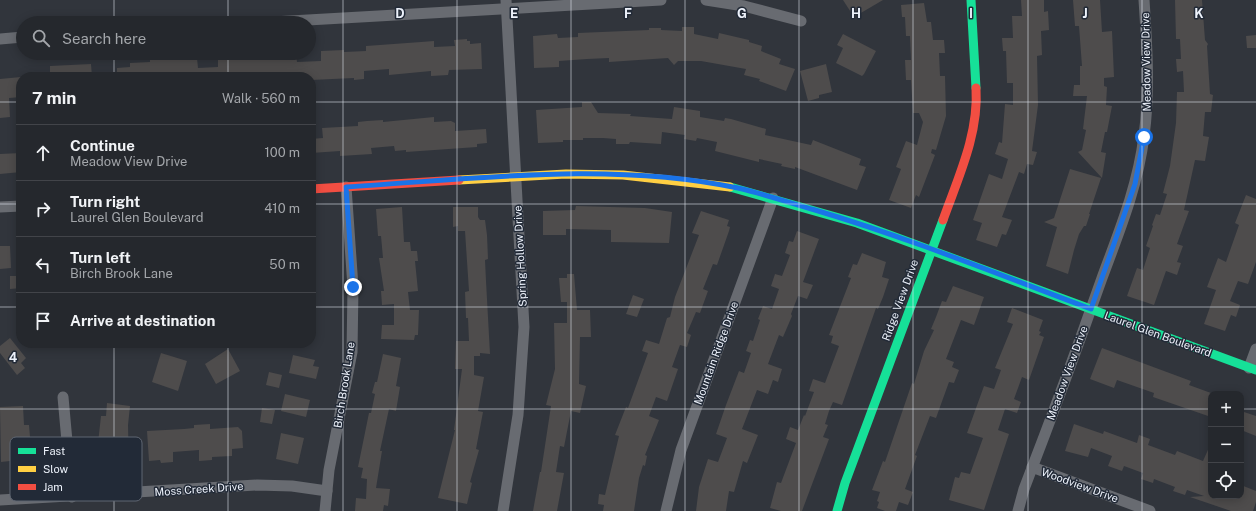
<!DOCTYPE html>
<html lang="en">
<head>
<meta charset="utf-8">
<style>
	:root { --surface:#25282d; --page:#313439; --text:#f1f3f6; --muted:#a3a6aa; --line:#424449 }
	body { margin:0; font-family:"Public Sans",sans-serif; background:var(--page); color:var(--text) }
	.controls { position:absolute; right:12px; bottom:12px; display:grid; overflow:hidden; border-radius:8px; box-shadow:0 2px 10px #0003 }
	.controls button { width:36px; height:36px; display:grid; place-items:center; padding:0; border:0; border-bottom:1px solid var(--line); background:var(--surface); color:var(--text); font:20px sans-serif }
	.stop { position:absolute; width:12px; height:12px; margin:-9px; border:3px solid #1a73e8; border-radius:50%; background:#fff }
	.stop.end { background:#1a73e8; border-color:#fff; box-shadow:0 1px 4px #0008 }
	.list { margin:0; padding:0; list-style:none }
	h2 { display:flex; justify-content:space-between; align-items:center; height:52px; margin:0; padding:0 16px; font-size:17px }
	h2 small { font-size:13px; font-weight:400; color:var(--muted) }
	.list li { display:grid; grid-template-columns:26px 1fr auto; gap:12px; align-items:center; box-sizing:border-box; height:56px; padding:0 16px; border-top:1px solid var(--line) }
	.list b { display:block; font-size:15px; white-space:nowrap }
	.list p { margin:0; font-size:13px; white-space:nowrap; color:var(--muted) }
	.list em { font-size:13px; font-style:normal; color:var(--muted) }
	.icon { flex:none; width:22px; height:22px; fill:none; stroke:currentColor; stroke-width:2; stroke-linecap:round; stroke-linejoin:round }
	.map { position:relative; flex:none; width:1256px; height:511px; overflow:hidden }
	.search { position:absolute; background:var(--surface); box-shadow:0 2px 10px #0003; left:16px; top:16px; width:300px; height:44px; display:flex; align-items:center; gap:10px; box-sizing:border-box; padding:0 14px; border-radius:22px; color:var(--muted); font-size:15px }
	.panel { position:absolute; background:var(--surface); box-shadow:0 2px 10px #0003; left:16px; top:72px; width:300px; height:276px; border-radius:16px }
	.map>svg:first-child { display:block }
</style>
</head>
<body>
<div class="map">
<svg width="1256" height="511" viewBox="0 0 1256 511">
	<rect width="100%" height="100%" fill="#31353c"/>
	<g fill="#4e4c4c">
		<polygon points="843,0 883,0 854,17"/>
		<polygon points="1021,0 1044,0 1044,12 1048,11 1049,30 1041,31 1042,55 1037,56 1038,105 1032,151 1037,152 1033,165 1027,164 1024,174 1019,172 1002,217 1012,220 1006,235 1002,234 997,247 976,240 982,223 973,220 989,174 1002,179 1008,159 995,154 999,142 1002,143 1005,104 1013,105 1013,83 1007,83 1006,51 1003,51 1002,38 1013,38 1012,16 1022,16"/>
		<polygon points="1073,0 1100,0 1102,32 1112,31 1114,77 1104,78 1104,86 1107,87 1106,105 1112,106 1107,132 1105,132 1101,152 1106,153 1102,178 1078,152 1082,150 1086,130 1083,129 1087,96 1073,96 1074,85 1080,85 1080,66 1082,66 1079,26 1075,26"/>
		<polygon points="1175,0 1202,0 1205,40 1208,44 1207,46 1210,94 1213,95 1211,112 1205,112 1203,136 1209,137 1205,161 1195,160 1184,210 1189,211 1177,244 1183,246 1177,262 1181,263 1177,275 1166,271 1154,305 1127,296 1137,268 1143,270 1150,248 1146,246 1153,226 1152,225 1156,214 1160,215 1167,194 1163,193 1170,166 1176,123 1177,92 1184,92 1183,71 1177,72 1176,59 1181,59 1180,39 1176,39"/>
		<polygon points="924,3 927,22 931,22 933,40 944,40 945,53 939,53 940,76 945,76 946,116 936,150 932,149 931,153 935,155 919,197 916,195 911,208 889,200 901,169 896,167 906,141 917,145 923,122 919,113 913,113 911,80 906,80 905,60 911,60 910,36 906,36 905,17 902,17 901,5"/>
		<polygon points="682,27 694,27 694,34 718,39 719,33 749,40 749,42 762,46 761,51 781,59 779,64 795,69 786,91 759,81 760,79 744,75 746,69 701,61 678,61 674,65 668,58 609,62 609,58 587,59 559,61 559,67 534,68 533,36 557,34 558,38 578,37 578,33 649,30 649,28 661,28 661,30 682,31"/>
		<polygon points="843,34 876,51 864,74 862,76 836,63 843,48 837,45"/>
		<polygon points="1256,35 1256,48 1247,48 1246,36"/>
		<polygon points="467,39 467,41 470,41 470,44 481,43 482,69 449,70 448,75 431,76 431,71 389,75 389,69 364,71 364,79 354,80 354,78 311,80 311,77 117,77 117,68 130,67 130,63 150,62 150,60 154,60 154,58 197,58 198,68 218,67 218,60 250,60 250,53 296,53 297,62 321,61 321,51 344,50 344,52 366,51 366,46 421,42 434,41 434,47 455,46 454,40"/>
		<polygon points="91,64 92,77 50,77 50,66"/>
		<polygon points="826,64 832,92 819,95 819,98 808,101 800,71"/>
		<polygon points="21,77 21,97 9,98 10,117 0,118 0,79"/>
		<polygon points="582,102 591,102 598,113 631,114 630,116 672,119 674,107 700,111 700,117 724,121 725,118 731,119 766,129 765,135 811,145 813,140 861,159 859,165 866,167 857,190 795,167 795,169 781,166 782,164 759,159 759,162 715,151 717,142 697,138 696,141 684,139 685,135 662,132 661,144 630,142 629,144 616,144 616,139 603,138 583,138 583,140 563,140 563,142 538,143 536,110 582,107"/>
		<polygon points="434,117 434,122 451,121 455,123 455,131 486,129 487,143 477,144 477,147 406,152 406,150 395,151 394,146 371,148 372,154 340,156 340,151 311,153 311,139 323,138 322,128 358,126 358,122 367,121 383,120 383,122"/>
		<polygon points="21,153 21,172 0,174 0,154"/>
		<polygon points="1070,169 1101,178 1089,214 1090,214 1086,226 1084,226 1079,234 1074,250 1068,274 1046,266 1057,227 1044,222 1054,218"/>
		<polygon points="1246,195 1256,199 1256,262 1248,284 1238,281 1230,301 1240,305 1236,317 1231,315 1225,331 1204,324 1216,290 1207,287 1218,258 1226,262 1239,225 1235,223"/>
		<polygon points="576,206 645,208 672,212 669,243 611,242 611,230 566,229 566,235 543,235 543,211 575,210"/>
		<polygon points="402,207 404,242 410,242 411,251 417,251 418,261 415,261 418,291 408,292 410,310 419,310 418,335 415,335 414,340 381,339 382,325 394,325 394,304 382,305 381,291 384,291 379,258 383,258 381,236 378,236 376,209"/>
		<polygon points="453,207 478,207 478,217 480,220 485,220 487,235 488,259 485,260 486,281 490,354 480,353 480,356 474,356 474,375 484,377 478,411 483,412 476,449 479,450 470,482 472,483 467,504 438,498 455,430 454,430 462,369 455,369 456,341 469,341 468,318 466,318 465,292 469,291 465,231 458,231 458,226 453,227"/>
		<polygon points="701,211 729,220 727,226 730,227 729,231 717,265 713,264 703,289 708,291 700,313 696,312 687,333 691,335 687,347 680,345 672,367 678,369 667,401 656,397 649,416 659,420 645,455 647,456 645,466 643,465 639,478 634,511 603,511 604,505 598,504 599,494 605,495 619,436 615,435 626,407 628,408 648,353 642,351 646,340 659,344 667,318 670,317 675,297 699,235 692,233"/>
		<polygon points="797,231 819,239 803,282 813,285 807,299 798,296 791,314 792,316 783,337 779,335 768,364 782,369 778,382 773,380 768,394 757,390 742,429 758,435 747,463 743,461 734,492 729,491 726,511 696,511 699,487 708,459 718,462 727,438 716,434 726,405 739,371 744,373 751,353 746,351 750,340 753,341 760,320 758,319 763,306 772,309 779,289 771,286 775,274 782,276 790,255 785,253 789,241 793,242"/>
		<polygon points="0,246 10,246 11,268 0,269"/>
		<polygon points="862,253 886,262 882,277 889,279 883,297 878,309 876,308 842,405 833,402 829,411 825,424 828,425 823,437 829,439 802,511 781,511 770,508 777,482 781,483 796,443 786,439 790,427 798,430 804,415 805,416 814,392 809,391 813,379 825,383 839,346 831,343 833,336 829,335 851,278 848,277 853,264 857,265"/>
		<polygon points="567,274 574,274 577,310 590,310 591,337 580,337 579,384 586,386 580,413 571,411 564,447 560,446 556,472 564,473 557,511 533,511 540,472 541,472 551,406 546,405 555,369 554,323 567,323 567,302 561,302 559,278 567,278"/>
		<polygon points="10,276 21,276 21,288 10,289"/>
		<polygon points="953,286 984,297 974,325 961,320 946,359 954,362 952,367 959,370 954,383 949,382 936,418 930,416 915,455 917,456 905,489 913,492 908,505 899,502 896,511 885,511 877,508 879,502 877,501 880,492 872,490 883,461 885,462 912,383 914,384 924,351 934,330 931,329 936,317 942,301 946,302"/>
		<polygon points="633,295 644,299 637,317 626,314"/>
		<polygon points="1012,308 1043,320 1039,331 1041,332 1039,335 1044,337 1029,380 1022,377 1014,399 1021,402 1017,413 1005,409 998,430 1009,434 984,510 949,500 955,477 959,478 961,472 970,474 983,438 967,433 984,386 994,389 1001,370 995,368 1013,324 1007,322"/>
		<polygon points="10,338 26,358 21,363 25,368 17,375 0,353 0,346"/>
		<polygon points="1102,348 1191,381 1189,385 1211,393 1211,417 1153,397 1154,393 1117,380 1114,388 1090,379"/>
		<polygon points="228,349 240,371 216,384 205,364"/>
		<polygon points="161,353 187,361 178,391 152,382"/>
		<polygon points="383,354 401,358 396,386 400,387 396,411 389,409 380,451 382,451 376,488 390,489 388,506 384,505 383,511 355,511 356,498 366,499 367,479 361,478 363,468 358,467 369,413 371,413 375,394 372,393 375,382 377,382"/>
		<polygon points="293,355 315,360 313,366 319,367 316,379 289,373"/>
		<polygon points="269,372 282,375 279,388 266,385"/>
		<polygon points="285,394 310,400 306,417 281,411"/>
		<polygon points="107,403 130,406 128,425 129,470 99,471 98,469 95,443 98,443 101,416 106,416"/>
		<polygon points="23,406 24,425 29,425 31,449 37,448 40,471 38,471 39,476 11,478 10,461 1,462 0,407"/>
		<polygon points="262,408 275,410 272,424 260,422"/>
		<polygon points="1241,411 1256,416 1256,436 1241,430"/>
		<polygon points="210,424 210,429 238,427 242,431 243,448 232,449 232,456 212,457 212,460 199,461 199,450 173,452 173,462 161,463 160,460 149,461 147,431 184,429 194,428 194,425"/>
		<polygon points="1074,424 1103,434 1104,431 1137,443 1139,435 1150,439 1148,445 1175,455 1177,451 1203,461 1211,443 1211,496 1241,496 1241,485 1256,491 1256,502 1253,511 1231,511 1190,497 1204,496 1187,490 1185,495 1173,491 1175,487 1154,479 1153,483 1141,479 1143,473 1124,466 1122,471 1108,466 1112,456 1091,448 1088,457 1065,451"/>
		<polygon points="281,433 304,438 298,464 276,459"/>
	</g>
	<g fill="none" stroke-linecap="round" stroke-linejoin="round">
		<g stroke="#686b71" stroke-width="11">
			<polyline points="706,0 744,6 801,21"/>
			<polyline points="255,23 661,0"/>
			<polyline points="0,39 23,37"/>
			<polyline points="0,207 21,206"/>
			<polyline points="1249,368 1256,349"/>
			<polyline points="63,397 72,497"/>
			<polyline points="1032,467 1150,511"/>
			<polyline points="0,500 257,485 292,486 327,491"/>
			<polyline points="325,511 329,470 352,352 353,287 346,187"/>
			<polyline points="503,511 518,415 524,327 506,0"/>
			<polyline points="666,511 681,450 773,198"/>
			<path d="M1018 511 1024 489C1051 419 1077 349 1102 278 1119 232 1138 186 1144 136 1150 91 1147 45 1144 0"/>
		</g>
		<g stroke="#16e098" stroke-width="9">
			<polyline points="971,0 976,88"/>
			<polyline points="730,187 857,223 1256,370"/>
			<polyline points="837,511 845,483 943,220"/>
		</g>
		<polyline stroke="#ffcf43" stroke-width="9" points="459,180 566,174 623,175 730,187"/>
		<g stroke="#f24e42" stroke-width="9">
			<polyline points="311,189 459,180"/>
			<path d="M943 220C958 178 979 134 976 88"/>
		</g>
	</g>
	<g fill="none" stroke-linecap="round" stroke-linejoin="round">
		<path stroke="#1a73e8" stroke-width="5" d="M353 287 346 187C475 179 610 161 738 188 764 194 790 203 815 210 909 238 1000 275 1091 309L1135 184 1144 137"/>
	</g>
	<path fill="none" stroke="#edf2fb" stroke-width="1" stroke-opacity="0.55" d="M114 0V23M228 0V23M343 0V511M457 0V511M571 0V511M685 0V511M799 0V511M913 0V511M1028 0V511M1142 0V511M114 53V77M228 53V77M0 102H21M311 102H1256M0 204H21M311 204H1256M0 307H21M311 307H1256M114 343V511M228 343V511M0 409H1211M1241 409H1256"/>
	<g text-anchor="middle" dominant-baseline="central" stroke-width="3" stroke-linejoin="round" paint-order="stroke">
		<g font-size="11" fill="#edf2fb" stroke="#222a37">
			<text transform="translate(1146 62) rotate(-91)">Meadow View Drive</text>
			<text transform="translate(520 256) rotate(-93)">Spring Hollow Drive</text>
			<text transform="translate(900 300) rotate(-70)">Ridge View Drive</text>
			<text transform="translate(1158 334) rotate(20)">Laurel Glen Boulevard</text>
			<text transform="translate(716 353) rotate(-70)">Mountain Ridge Drive</text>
			<text transform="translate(1067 373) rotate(-70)">Meadow View Drive</text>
			<text transform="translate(344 385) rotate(-81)">Birch Brook Lane</text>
			<text transform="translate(1080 485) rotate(20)">Woodview Drive</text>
			<text transform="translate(199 489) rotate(-4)">Moss Creek Drive</text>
		</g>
	</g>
	<rect x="10" y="437" width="132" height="64" rx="6" fill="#222a37" stroke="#5f6672" stroke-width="1"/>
	<rect x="18" y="448" width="18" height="6" fill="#16e098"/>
	<rect x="18" y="466" width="18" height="6" fill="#ffcf43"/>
	<rect x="18" y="484" width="18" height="6" fill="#f24e42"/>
	<g font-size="11" fill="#edf2fb">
		<text x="43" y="455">Fast</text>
		<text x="43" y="473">Slow</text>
		<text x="43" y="491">Jam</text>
	</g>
	<g font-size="13" text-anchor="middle" font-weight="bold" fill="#edf2fb" stroke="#222a37" stroke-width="3" stroke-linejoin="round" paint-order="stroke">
		<text x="400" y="18">D</text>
		<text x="514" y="18">E</text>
		<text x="628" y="18">F</text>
		<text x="742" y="18">G</text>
		<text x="856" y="18">H</text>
		<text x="971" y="18">I</text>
		<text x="1085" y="18">J</text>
		<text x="1199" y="18">K</text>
		<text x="13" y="362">4</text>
	</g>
</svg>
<div class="controls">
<button>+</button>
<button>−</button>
<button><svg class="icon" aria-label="locate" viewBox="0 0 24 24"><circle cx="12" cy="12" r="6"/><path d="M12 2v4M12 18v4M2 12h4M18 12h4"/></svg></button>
</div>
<div class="stop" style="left:1144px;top:137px"></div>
<div class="stop end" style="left:353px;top:287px"></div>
<div class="search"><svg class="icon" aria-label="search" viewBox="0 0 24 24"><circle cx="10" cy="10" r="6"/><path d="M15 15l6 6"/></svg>Search here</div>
<section class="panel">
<h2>7 min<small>Walk · 560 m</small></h2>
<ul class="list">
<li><svg class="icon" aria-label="ahead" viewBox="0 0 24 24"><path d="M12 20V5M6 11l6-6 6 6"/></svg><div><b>Continue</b><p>Meadow View Drive</p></div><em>100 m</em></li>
<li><svg class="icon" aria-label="right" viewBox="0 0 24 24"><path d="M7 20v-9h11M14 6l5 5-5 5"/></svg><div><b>Turn right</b><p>Laurel Glen Boulevard</p></div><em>410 m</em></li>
<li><svg class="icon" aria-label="left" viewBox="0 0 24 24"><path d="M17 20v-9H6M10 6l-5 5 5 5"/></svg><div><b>Turn left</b><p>Birch Brook Lane</p></div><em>50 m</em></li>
<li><svg class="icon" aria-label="arrive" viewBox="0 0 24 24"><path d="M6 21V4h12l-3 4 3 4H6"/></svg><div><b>Arrive at destination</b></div></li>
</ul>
</section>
</div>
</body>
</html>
